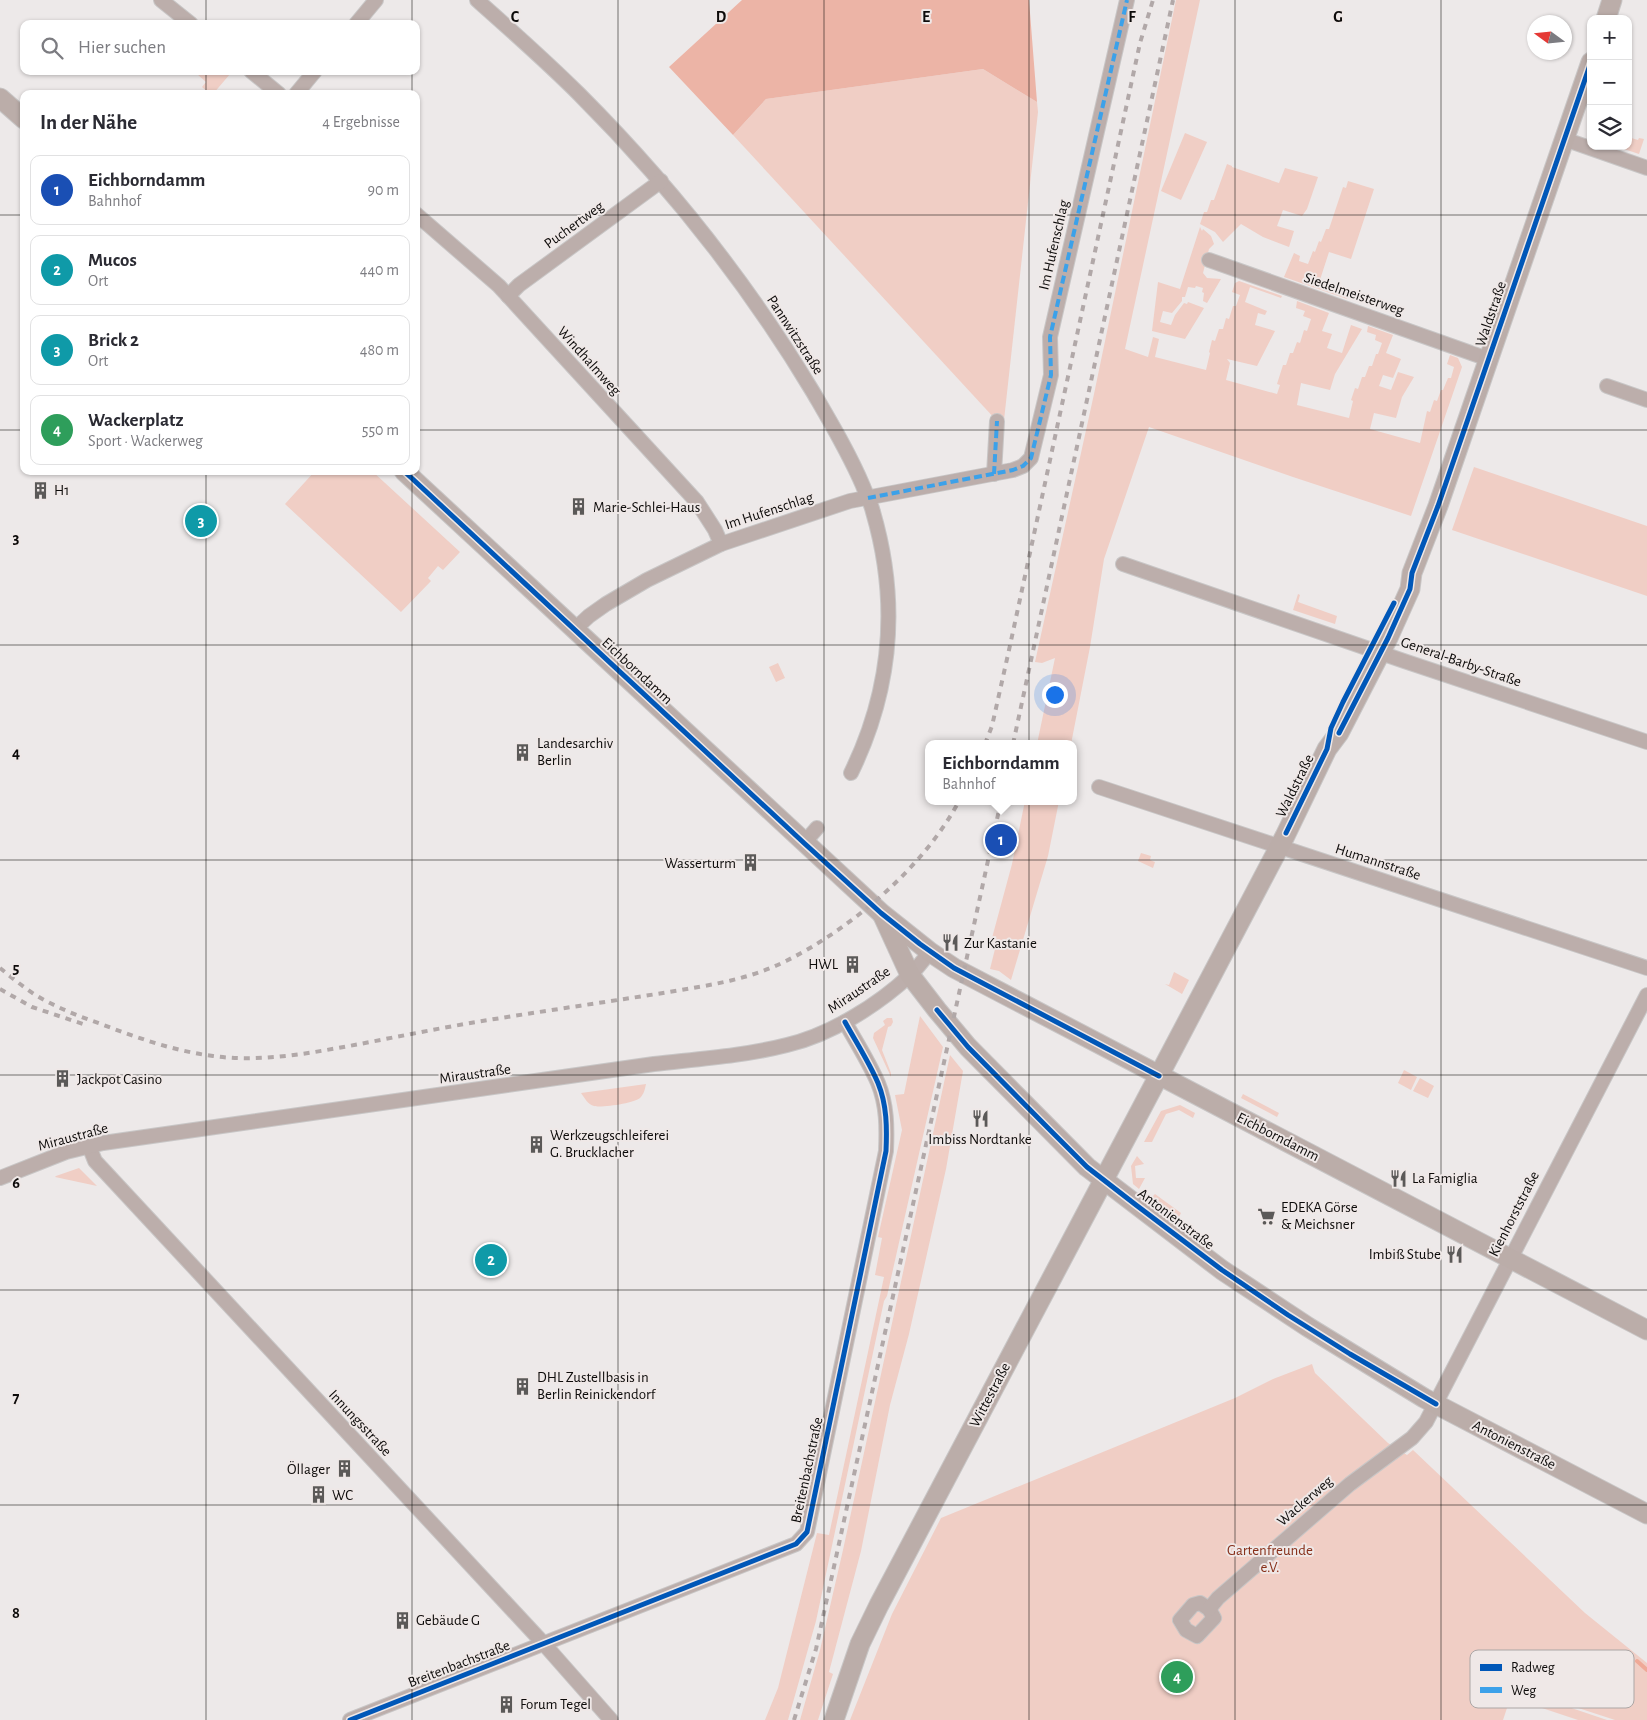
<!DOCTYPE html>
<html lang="de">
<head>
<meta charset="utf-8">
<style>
	:root { --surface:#fff; --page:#f7f7f7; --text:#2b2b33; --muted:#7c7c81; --line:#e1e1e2; --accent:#111827 }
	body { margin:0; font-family:"Alegreya Sans",sans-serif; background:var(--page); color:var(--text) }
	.controls { position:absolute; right:15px; top:15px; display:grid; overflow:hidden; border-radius:10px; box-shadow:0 1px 4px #0004 }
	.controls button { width:45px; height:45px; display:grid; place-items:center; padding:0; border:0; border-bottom:1px solid var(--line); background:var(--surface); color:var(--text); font:25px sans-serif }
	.compass { position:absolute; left:1527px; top:15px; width:45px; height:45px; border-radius:50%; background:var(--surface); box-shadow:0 1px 4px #0004; rotate:285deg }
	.you { position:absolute; left:1054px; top:694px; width:18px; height:18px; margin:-12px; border:4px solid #fff; border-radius:50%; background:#1a73e8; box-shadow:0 0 0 8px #1a73e833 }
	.badge { display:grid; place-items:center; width:32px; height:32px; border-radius:50%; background:var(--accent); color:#fff; font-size:16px; font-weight:700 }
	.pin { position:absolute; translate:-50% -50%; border:2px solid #fff; box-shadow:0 1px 5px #0006 }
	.popup { position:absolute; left:925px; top:740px; width:152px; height:65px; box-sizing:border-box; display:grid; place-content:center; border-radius:10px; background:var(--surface); filter:drop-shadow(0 1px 4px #0005); font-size:16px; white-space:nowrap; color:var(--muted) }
	.popup b { font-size:19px; color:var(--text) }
	.popup::after { content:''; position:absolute; left:50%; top:100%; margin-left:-10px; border:10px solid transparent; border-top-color:var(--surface) }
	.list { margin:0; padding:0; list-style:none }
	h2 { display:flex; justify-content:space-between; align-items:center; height:65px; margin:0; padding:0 20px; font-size:21px }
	h2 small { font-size:16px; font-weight:400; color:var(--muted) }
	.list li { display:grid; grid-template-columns:32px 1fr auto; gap:15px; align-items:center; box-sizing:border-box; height:70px; margin:0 10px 10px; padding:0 10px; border:1px solid var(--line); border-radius:10px }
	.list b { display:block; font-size:19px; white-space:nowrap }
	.list p { margin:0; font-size:16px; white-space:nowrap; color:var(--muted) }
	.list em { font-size:16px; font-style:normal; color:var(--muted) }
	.icon { flex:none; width:28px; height:28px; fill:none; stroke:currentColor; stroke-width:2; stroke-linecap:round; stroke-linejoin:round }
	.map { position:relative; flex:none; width:1647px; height:1720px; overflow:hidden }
	.search { position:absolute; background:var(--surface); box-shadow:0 1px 4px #0004; left:20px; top:20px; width:400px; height:55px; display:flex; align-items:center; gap:12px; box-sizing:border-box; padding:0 18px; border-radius:10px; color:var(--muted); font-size:19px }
	.panel { position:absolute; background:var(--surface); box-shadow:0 1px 4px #0004; left:20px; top:90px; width:400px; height:385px; border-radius:10px }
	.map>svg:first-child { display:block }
</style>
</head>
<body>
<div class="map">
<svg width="1647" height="1720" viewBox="0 0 1647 1720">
	<rect width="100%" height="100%" fill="#ede9e9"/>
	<g fill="#f0cec5">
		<polygon points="1176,0 1200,0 1125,349 1148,357 1153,337 1159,339 1155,357 1206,370 1210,353 1209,352 1212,340 1215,341 1219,329 1223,329 1226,318 1229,319 1233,306 1236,306 1240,295 1232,292 1235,283 1239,281 1282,296 1281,298 1250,287 1245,302 1267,311 1265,315 1258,313 1255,325 1275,331 1257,366 1227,359 1230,363 1226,380 1277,394 1280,385 1277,384 1283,365 1286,365 1290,353 1293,353 1297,342 1300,343 1304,330 1307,331 1311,319 1303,316 1305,311 1296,308 1297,301 1329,313 1322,331 1332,334 1327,348 1342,353 1351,325 1362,329 1335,374 1330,390 1301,383 1297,405 1349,418 1353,401 1351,400 1355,388 1358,389 1362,377 1365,377 1369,366 1372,366 1376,354 1378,354 1382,343 1375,340 1376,335 1367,332 1368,326 1393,335 1386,353 1401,359 1393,378 1383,375 1379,386 1391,390 1398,372 1414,377 1402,397 1396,418 1374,413 1370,429 1420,443 1427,411 1430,412 1434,400 1437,401 1441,390 1443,390 1448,378 1451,378 1454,367 1447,364 1450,355 1458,358 1462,367 1411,516 1293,477 1149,427 1104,559 1090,647 1071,744 1037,744 1055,658 1042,663 1035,662 1094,394"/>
		<polygon points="983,69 1037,102 1038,112 1004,420 1000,422 996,420 733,135 766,99"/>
		<polygon points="199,71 226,71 230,74 213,94 210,94 202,87 206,82 197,74"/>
		<polygon points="1185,133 1207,142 1181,200 1161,191"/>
		<polygon points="1628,137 1638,140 1639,138 1644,139 1639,154 1621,148 1628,146"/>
		<polygon points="1227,164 1232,166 1232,167 1279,183 1285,168 1318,177 1307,209 1302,216 1283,210 1277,226 1294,231 1289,247 1263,237 1241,224 1223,242 1215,232 1200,224 1204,212 1207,212 1211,200 1214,200"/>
		<polygon points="1348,181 1374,189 1351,259 1329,252 1318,286 1348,296 1347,299 1284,277 1294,253 1300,256 1299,261 1308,264 1313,251 1315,252 1319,241 1321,242 1326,229 1329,229 1343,187 1346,188"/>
		<polygon points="1200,227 1202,231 1203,229 1211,236 1214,244 1209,249 1203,273 1207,278 1221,279 1207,303 1203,301 1204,293 1202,292 1203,288 1196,286 1195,288 1188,287 1185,297 1182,297 1182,301 1172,313 1163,311 1160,322 1171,325 1175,315 1184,303 1187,304 1188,302 1204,308 1185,339 1152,331 1158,282 1180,289"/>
		<polygon points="1474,467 1647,526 1647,596 1452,530"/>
		<polygon points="315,471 372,471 460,552 443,570 438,566 428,578 431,581 401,612 285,504"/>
		<polygon points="1298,594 1300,595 1298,602 1337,616 1335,624 1293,610"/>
		<polygon points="778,663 785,678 776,682 769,667"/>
		<polygon points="1025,801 1059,801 1048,856 1011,980 999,971 990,969 997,941 992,938 1012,864"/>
		<polygon points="1141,853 1151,856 1150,860 1155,862 1153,868 1138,861"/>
		<polygon points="1174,972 1189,980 1182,994 1165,984 1169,985"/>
		<polygon points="920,1016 943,1047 887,1296 884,1301 816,1621 788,1720 765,1720 778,1688 817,1533 829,1535 884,1277 875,1275 882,1238 878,1237 902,1130 895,1095 904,1094"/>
		<polygon points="887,1018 892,1018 893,1022 891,1026 888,1027 882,1050 891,1073 891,1077 873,1038 874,1033 885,1025 883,1021"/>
		<polygon points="950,1055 963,1071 946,1169 909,1334 890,1405 861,1551 829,1672 833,1674 818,1720 800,1720 820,1650 843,1550"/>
		<polygon points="1404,1070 1417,1077 1411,1090 1398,1083"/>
		<polygon points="1420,1078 1434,1086 1428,1098 1413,1091"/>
		<path d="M646 1084C645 1089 644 1094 640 1098 635 1103 602 1108 594 1106 588 1105 584 1097 581 1093Z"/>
		<polygon points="1243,1094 1279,1113 1277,1117 1241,1098"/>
		<polygon points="1180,1105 1195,1113 1193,1118 1179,1110 1166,1114 1152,1142 1144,1142 1161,1111"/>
		<polygon points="1137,1156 1144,1164 1135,1166 1136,1178 1145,1178 1139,1189 1133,1184 1131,1166"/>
		<polygon points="79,1168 97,1186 55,1177 56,1176"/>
		<polygon points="1155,1194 1181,1213 1178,1219 1151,1198"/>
		<polygon points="1312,1364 1315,1373 1388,1443 1407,1455 1413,1450 1585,1613 1647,1663 1647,1720 1615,1720 1523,1690 1518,1705 1509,1702 1503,1720 850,1720 892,1614 941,1518 1235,1398 1273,1379"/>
		<polygon points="1524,1692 1607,1720 1578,1720 1521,1701"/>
	</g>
	<polygon fill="#ecb4a6" points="742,0 1029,0 1037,102 983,69 766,99 733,135 669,67"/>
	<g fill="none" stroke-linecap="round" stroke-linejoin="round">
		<polyline stroke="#efa997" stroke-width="4" points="1637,1661 1647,1670"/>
		<defs>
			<g id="street">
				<polyline points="161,0 191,24"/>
				<path d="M477 0C512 31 546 61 579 94 668 183 748 284 813 392 831 423 849 453 863 486 866 494 871 503 873 512 899 601 892 689 851 773"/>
				<polyline points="356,24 376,0"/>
				<polyline points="251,71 279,94"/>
				<polyline points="296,94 315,71"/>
				<polyline points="1564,139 1647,168"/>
				<polyline points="416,214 499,286 697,502 715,530 721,544"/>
				<polyline points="1209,260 1488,359"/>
				<polyline points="508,296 519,285 661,181"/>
				<polyline points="1607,386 1647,400"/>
				<polyline points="994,474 997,421"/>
				<polyline points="1123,564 1404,661 1647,742"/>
				<polyline points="575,629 589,616 606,604 647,580 721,544 850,501 1013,470 1023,466 1031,458 1051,375 1050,337 1127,0"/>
				<polyline points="1099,787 1647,968"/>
				<polyline points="804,843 817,828"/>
				<polyline points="89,1146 95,1161 544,1644 611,1720"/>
				<path d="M0 1178 66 1152 103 1143 654 1064C698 1059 744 1056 787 1045 830 1035 878 1005 910 975 917 969 923 960 930 952"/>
				<polygon points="1200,1603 1209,1609 1214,1618 1197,1636 1186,1630 1180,1620 1193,1605"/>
				<polyline points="1209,1609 1218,1598 1350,1484 1412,1438 1426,1422 1647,995"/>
				<path d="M350 1720 796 1544 807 1532 886 1151C887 1128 887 1105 878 1083 869 1062 856 1042 845 1022"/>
			</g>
			<g id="secondary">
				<polyline points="1606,19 1612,0"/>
				<polyline points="0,98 24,119"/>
				<polyline points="404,471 881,913 930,952 954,968 1647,1330"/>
				<polyline points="883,916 910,975 937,1010 968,1047 1087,1167 1222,1270 1308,1327 1424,1398 1647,1514"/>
				<polyline points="834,1720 860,1644 879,1605 1174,1047 1285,836 1327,749 1339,733 1388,638 1410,589 1412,573 1438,506 1591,62"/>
			</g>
		</defs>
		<use href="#street" stroke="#c8c6c6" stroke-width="16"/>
		<use href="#secondary" stroke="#c8c6c6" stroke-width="21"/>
		<use href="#street" stroke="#bcaeab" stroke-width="14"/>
		<use href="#secondary" stroke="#bbada9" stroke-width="19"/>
		<g stroke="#b1a8a8" stroke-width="4" stroke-dasharray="6 6" stroke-linecap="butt">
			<polyline points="985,744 992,726 1009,650 1140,43 1153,0"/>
			<polyline points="1013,744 1173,0"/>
			<path d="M0 968C11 977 22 986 34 994 55 1007 78 1016 101 1024 138 1038 174 1051 213 1056 264 1063 316 1052 365 1043 411 1034 456 1025 501 1018 557 1009 613 1001 669 992 710 985 748 980 786 961 852 928 924 867 959 801"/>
			<polyline points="0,989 32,1007 83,1024"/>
			<polyline points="794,1720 816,1649 1001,801"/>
		</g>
		<g stroke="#3ca1e9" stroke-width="4" stroke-dasharray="8 4" stroke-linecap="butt">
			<polyline points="994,474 997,421"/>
			<polyline points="868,498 1013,470 1023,466 1031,458 1051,375 1050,337 1127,0"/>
		</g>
		<defs>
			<g id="cycleway">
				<polyline points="404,471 804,843 881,913 920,944 954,968 1159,1076"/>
				<polyline points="1339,733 1388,638 1410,589 1412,573 1438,506 1591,62"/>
				<polyline points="1286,833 1327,749 1331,728 1343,702 1394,603"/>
				<polyline points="937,1010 968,1047 1050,1130 1087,1167 1136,1205 1222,1270 1288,1315 1350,1354 1436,1404"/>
				<path d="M350 1720 796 1544 807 1532 886 1151C887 1128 887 1105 878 1083 869 1062 856 1042 845 1022"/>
			</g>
		</defs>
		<use href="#cycleway" stroke="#efe8e7" stroke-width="8"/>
		<use href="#cycleway" stroke="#0057b8" stroke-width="5"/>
	</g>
	<path fill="none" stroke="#0d0b0a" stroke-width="1" stroke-opacity="0.55" d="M206 0V24M412 0V24M618 0V1720M824 0V1720M1029 0V1720M1235 0V1720M1441 0V1720M206 71V94M412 71V94M0 215H24M416 215H1647M0 430H24M416 430H1647M206 471V1720M412 471V1720M0 645H1647M0 860H1647M0 1075H1647M0 1290H1647M0 1505H1647"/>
	<defs>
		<symbol id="building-bare" viewBox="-9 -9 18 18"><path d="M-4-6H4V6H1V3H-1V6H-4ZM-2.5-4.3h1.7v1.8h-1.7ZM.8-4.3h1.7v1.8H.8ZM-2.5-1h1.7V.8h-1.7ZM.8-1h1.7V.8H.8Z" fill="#5b5958" stroke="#efe8e7" stroke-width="2.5" paint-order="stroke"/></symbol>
		<symbol id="restaurant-bare" viewBox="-9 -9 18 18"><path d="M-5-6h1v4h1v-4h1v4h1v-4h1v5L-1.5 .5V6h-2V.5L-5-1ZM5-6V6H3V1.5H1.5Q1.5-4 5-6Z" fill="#5b5958" stroke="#efe8e7" stroke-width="2.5" paint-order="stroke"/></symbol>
		<symbol id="supermarket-bare" viewBox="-9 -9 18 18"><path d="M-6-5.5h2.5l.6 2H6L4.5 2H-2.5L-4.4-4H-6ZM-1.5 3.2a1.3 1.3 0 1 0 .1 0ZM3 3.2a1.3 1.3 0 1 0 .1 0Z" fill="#5b5958" stroke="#efe8e7" stroke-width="2.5" paint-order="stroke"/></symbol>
	</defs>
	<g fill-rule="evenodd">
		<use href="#building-bare" x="28" y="478" width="25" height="25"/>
		<use href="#building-bare" x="566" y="494" width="25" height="25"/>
		<use href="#building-bare" x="510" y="740" width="25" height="25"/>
		<use href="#building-bare" x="738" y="850" width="25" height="25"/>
		<use href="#restaurant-bare" x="938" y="930" width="25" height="25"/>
		<use href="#building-bare" x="840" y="952" width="25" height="25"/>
		<use href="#building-bare" x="50" y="1066" width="25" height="25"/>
		<use href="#restaurant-bare" x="968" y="1106" width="25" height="25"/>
		<use href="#building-bare" x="524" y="1132" width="25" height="25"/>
		<use href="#restaurant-bare" x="1386" y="1166" width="25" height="25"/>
		<use href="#supermarket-bare" x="1254" y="1204" width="25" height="25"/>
		<use href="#restaurant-bare" x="1442" y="1242" width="25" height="25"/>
		<use href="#building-bare" x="510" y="1374" width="25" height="25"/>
		<use href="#building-bare" x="332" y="1456" width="25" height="25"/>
		<use href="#building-bare" x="306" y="1482" width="25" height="25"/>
		<use href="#building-bare" x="390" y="1608" width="25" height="25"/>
		<use href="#building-bare" x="494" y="1692" width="25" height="25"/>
	</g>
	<g text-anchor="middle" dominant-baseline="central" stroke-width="4" stroke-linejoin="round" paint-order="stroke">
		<g font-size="15" fill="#0d0b0a" stroke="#efe8e7">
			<text transform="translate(574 225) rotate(-36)">Puchertweg</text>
			<text transform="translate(1054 245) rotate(-77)">Im Hufenschlag</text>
			<text transform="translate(1354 294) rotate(19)">Siedelmeisterweg</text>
			<text transform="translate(1491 314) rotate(-71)">Waldstraße</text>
			<text transform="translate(795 335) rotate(57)">Pannwitzstraße</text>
			<text transform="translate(589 361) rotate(48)">Windhalmweg</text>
			<text transform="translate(769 511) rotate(-18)">Im Hufenschlag</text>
			<text transform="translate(1461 662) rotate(19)">General-Barby-Straße</text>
			<text transform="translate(637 671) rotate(43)">Eichborndamm</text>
			<text transform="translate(1295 786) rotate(-64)">Waldstraße</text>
			<text transform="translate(1378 862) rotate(18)">Humannstraße</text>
			<text transform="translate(859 990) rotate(-34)">Miraustraße</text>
			<text transform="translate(475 1074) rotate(-8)">Miraustraße</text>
			<text transform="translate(73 1137) rotate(-15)">Miraustraße</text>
			<text transform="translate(1278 1137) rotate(27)">Eichborndamm</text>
			<text transform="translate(1514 1214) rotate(-63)">Kienhorststraße</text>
			<text transform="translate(1176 1219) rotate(37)">Antonienstraße</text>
			<text transform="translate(990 1395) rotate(-62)">Wittestraße</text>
			<text transform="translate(360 1423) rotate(47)">Innungsstraße</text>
			<text transform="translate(1514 1445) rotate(27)">Antonienstraße</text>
			<text transform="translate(807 1470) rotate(-78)">Breitenbachstraße</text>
			<text transform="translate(1305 1501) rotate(-41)">Wackerweg</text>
			<text transform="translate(459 1664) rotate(-21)">Breitenbachstraße</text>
		</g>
		<g font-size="15" fill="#0d0b0a" stroke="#efe8e7" text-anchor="start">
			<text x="54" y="490">H1</text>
			<text x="593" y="507">Marie-Schlei-Haus</text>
			<text x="537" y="743">Landesarchiv<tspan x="537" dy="17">Berlin</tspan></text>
			<text x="736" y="863" text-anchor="end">Wasserturm</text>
			<text x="964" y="943">Zur Kastanie</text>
			<text x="838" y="964" text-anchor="end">HWL</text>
			<text x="77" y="1079">Jackpot Casino</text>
			<text x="550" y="1135">Werkzeugschleiferei<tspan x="550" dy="17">G. Brucklacher</tspan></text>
			<text x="980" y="1139" text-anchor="middle">Imbiss Nordtanke</text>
			<text x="1412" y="1178">La Famiglia</text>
			<text x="1281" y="1207">EDEKA Görse<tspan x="1281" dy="17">&amp; Meichsner</tspan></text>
			<text x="1441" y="1254" text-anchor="end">Imbiß Stube</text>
			<text x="537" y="1377">DHL Zustellbasis in<tspan x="537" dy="17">Berlin Reinickendorf</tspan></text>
			<text x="330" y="1469" text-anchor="end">Öllager</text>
			<text x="332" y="1495">WC</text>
			<text x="416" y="1620">Gebäude G</text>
			<text x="520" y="1704">Forum Tegel</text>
		</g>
		<g font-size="15" fill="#87301a" stroke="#efe8e7">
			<text x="1270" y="1550">Gartenfreunde<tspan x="1270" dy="17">e.V.</tspan></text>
		</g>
	</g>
	<rect x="1470" y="1650" width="164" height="58" rx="8" fill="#efe8e7" stroke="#aba6a5" stroke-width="1"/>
	<rect x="1480" y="1664" width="22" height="7" fill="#0057b8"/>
	<rect x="1480" y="1687" width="22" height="6" fill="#3ca1e9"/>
	<g font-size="14" fill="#0d0b0a">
		<text x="1511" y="1672">Radweg</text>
		<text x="1511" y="1695">Weg</text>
	</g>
	<g font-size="16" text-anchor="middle" font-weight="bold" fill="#0d0b0a" stroke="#efe8e7" stroke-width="4" stroke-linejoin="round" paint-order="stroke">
		<text x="515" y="22">C</text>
		<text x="721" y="22">D</text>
		<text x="926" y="22">E</text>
		<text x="1132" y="22">F</text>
		<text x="1338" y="22">G</text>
		<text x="16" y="543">3</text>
		<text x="16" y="758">4</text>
		<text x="16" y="973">5</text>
		<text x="16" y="1188">6</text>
		<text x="16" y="1403">7</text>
		<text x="16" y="1618">8</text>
	</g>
</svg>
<div class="controls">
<button>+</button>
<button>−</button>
<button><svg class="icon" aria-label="layers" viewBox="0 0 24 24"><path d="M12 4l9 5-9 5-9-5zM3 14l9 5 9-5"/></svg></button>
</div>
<svg class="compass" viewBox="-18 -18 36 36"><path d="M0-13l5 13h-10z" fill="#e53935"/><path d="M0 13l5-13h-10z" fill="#7c7c81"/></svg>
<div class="you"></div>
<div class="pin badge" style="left:1001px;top:840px;background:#1a4fb4">1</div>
<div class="popup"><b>Eichborndamm</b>Bahnhof</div>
<div class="pin badge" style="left:491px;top:1260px;background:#0f9aa8">2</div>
<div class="pin badge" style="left:201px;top:521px;background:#0f9aa8">3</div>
<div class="pin badge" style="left:1177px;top:1677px;background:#2e9e5b">4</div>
<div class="search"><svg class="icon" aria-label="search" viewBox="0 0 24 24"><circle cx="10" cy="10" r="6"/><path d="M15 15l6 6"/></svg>Hier suchen</div>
<section class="panel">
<h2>In der Nähe<small>4 Ergebnisse</small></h2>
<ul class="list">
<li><span class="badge" style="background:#1a4fb4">1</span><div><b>Eichborndamm</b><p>Bahnhof</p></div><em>90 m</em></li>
<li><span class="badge" style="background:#0f9aa8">2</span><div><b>Mucos</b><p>Ort</p></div><em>440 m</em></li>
<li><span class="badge" style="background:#0f9aa8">3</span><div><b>Brick 2</b><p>Ort</p></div><em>480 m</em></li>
<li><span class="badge" style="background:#2e9e5b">4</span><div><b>Wackerplatz</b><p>Sport · Wackerweg</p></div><em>550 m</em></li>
</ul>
</section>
</div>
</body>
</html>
